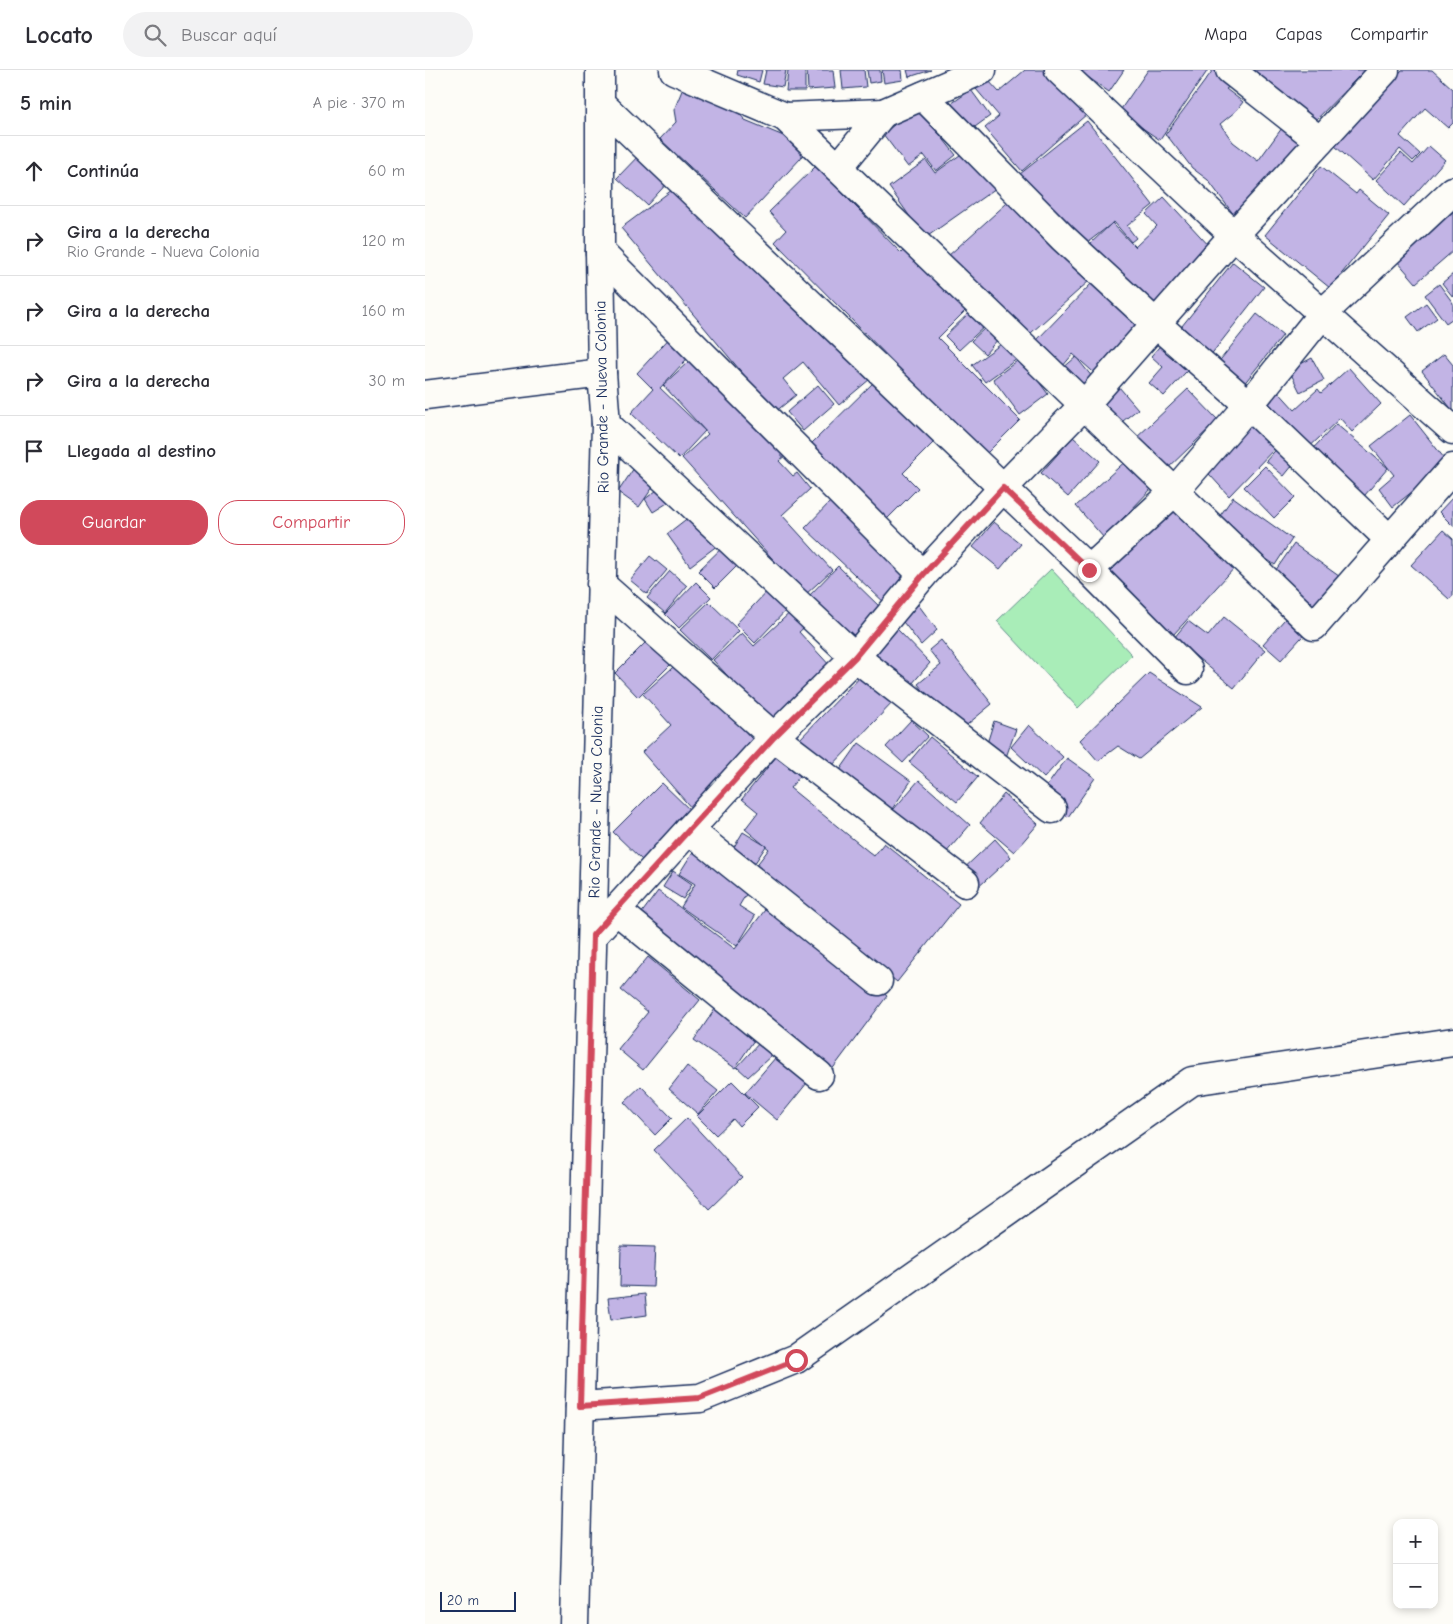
<!DOCTYPE html>
<html lang="es">
<head>
<meta charset="utf-8">
<style>
	:root { --surface:#fff; --page:#f2f2f3; --text:#2b2b33; --muted:#7c7c81; --line:#e1e1e2; --accent:#d1495b }
	body { margin:0; font-family:"Comic Neue",sans-serif; background:var(--page); color:var(--text) }
	.controls { position:absolute; right:15px; bottom:15px; display:grid; overflow:hidden; border-radius:10px; box-shadow:0 2px 8px #0003 }
	.controls button { width:45px; height:45px; display:grid; place-items:center; padding:0; border:0; border-bottom:1px solid var(--line); background:var(--surface); color:var(--text); font:25px sans-serif }
	.scale { position:absolute; left:15px; bottom:12px; width:76px; box-sizing:border-box; padding-left:5px; border:2px solid #1b2f5e; border-top:0; font-size:14px; line-height:18px; white-space:nowrap; color:#1b2f5e; -webkit-text-stroke:4px #fdfcf7; paint-order:stroke }
	.stop { position:absolute; width:15px; height:15px; margin:-11px; border:4px solid #d1495b; border-radius:50%; background:#fff }
	.stop.end { background:#d1495b; border-color:#fff; box-shadow:0 1px 5px #0008 }
	.list { margin:0; padding:0; list-style:none }
	h2 { display:flex; justify-content:space-between; align-items:center; height:65px; margin:0; padding:0 20px; font-size:21px }
	h2 small { font-size:16px; font-weight:400; color:var(--muted) }
	.list li { display:grid; grid-template-columns:32px 1fr auto; gap:15px; align-items:center; box-sizing:border-box; height:70px; padding:0 20px; border-top:1px solid var(--line) }
	.list b { display:block; font-size:19px; white-space:nowrap }
	.list p { margin:0; font-size:16px; white-space:nowrap; color:var(--muted) }
	.list em { font-size:16px; font-style:normal; color:var(--muted) }
	.actions { display:flex; gap:10px; padding:15px 20px }
	.actions a { flex:1; padding:11px 0; border:1px solid var(--accent); border-radius:20px; text-align:center; font-size:18px; color:var(--accent) }
	.actions .main { background:var(--accent); color:#fff }
	.icon { flex:none; width:28px; height:28px; fill:none; stroke:currentColor; stroke-width:2; stroke-linecap:round; stroke-linejoin:round }
	.map { position:relative; flex:none; width:1028px; height:1554px; overflow:hidden }
	header { display:flex; align-items:center; gap:30px; box-sizing:border-box; height:70px; padding:0 25px; background:var(--surface); border-bottom:1px solid var(--line) }
	header strong { font-size:24px }
	nav { display:flex; gap:28px; margin-inline-start:auto; font-size:18px }
	.search { width:350px; height:45px; background:var(--page); display:flex; align-items:center; gap:12px; box-sizing:border-box; padding:0 18px; border-radius:28px; color:var(--muted); font-size:19px }
	main { display:flex }
	aside { flex:1; background:var(--surface) }
	.map>svg:first-child { display:block }
</style>
</head>
<body>
<header>
<strong>Locato</strong>
<div class="search"><svg class="icon" aria-label="search" viewBox="0 0 24 24"><circle cx="10" cy="10" r="6"/><path d="M15 15l6 6"/></svg>Buscar aquí</div>
<nav><a>Mapa</a><a>Capas</a><a>Compartir</a></nav>
</header>
<main>
<aside>
<h2>5 min<small>A pie · 370 m</small></h2>
<ul class="list">
<li><svg class="icon" aria-label="ahead" viewBox="0 0 24 24"><path d="M12 20V5M6 11l6-6 6 6"/></svg><div><b>Continúa</b></div><em>60 m</em></li>
<li><svg class="icon" aria-label="right" viewBox="0 0 24 24"><path d="M7 20v-9h11M14 6l5 5-5 5"/></svg><div><b>Gira a la derecha</b><p>Rio Grande - Nueva Colonia</p></div><em>120 m</em></li>
<li><svg class="icon" aria-label="right" viewBox="0 0 24 24"><path d="M7 20v-9h11M14 6l5 5-5 5"/></svg><div><b>Gira a la derecha</b></div><em>160 m</em></li>
<li><svg class="icon" aria-label="right" viewBox="0 0 24 24"><path d="M7 20v-9h11M14 6l5 5-5 5"/></svg><div><b>Gira a la derecha</b></div><em>30 m</em></li>
<li><svg class="icon" aria-label="arrive" viewBox="0 0 24 24"><path d="M6 21V4h12l-3 4 3 4H6"/></svg><div><b>Llegada al destino</b></div></li>
</ul>
<div class="actions"><a class="main">Guardar</a><a>Compartir</a></div>
</aside>
<div class="map">
<svg width="1028" height="1554" viewBox="0 0 1028 1554">
	<rect width="100%" height="100%" fill="#fdfcf7"/>
	<filter id="ink" filterUnits="userSpaceOnUse"><feTurbulence type="fractalNoise" baseFrequency=".02" numOctaves="2"/><feDisplacementMap in="SourceGraphic" scale="10" xChannelSelector="R" yChannelSelector="G"/><feConvolveMatrix kernelMatrix="1 2 1 2 8 2 1 2 1" color-interpolation-filters="sRGB"/></filter>
	<g filter="url(#ink)">
		<polygon fill="#a9edb8" stroke="#628e8b" points="626,499 707,585 653,638 572,551"/>
		<g fill="#c2b4e5" stroke="#1b2f5e">
			<polygon points="313,0 337,0 334,12 312,5"/>
			<polygon points="341,0 361,0 358,17 338,14"/>
			<polygon points="363,0 380,0 380,21 361,21"/>
			<polygon points="382,0 408,0 410,18 383,20"/>
			<polygon points="416,0 439,0 441,17 418,19"/>
			<polygon points="442,0 455,0 456,11 444,13"/>
			<polygon points="457,0 477,0 478,10 459,13"/>
			<polygon points="482,0 506,0 484,7"/>
			<polygon points="600,0 624,0 662,44 597,101 560,58 574,46 551,19 563,10 574,22"/>
			<polygon points="653,0 699,0 684,22"/>
			<polygon points="723,0 783,0 735,70 694,42"/>
			<polygon points="788,0 792,0 808,14 801,19 818,32 811,41 795,54 808,72 833,91 857,58 878,73 812,149 783,110 767,98 744,68 740,65"/>
			<polygon points="825,0 940,0 883,58"/>
			<polygon points="977,0 1007,0 1028,19 1028,53 1023,58 1000,38 975,66 995,84 988,91 975,79 948,110 910,76"/>
			<polygon points="258,18 312,41 320,50 361,67 378,83 376,88 320,148 235,69 251,52 249,40"/>
			<polygon points="546,20 565,46 539,65 520,38"/>
			<polygon points="492,36 531,85 511,101 499,85 483,97 458,64"/>
			<polygon points="662,51 728,135 702,156 711,168 706,172 689,152 654,179 595,104"/>
			<polygon points="1004,76 1020,90 979,136 951,110 976,83 988,94"/>
			<polygon points="546,77 574,116 500,168 464,117 501,90 510,103"/>
			<polygon points="217,82 246,109 222,135 192,108"/>
			<polygon points="391,96 476,183 480,179 541,240 513,268 595,350 560,385 350,172 361,160 344,142"/>
			<polygon points="896,96 931,124 934,120 964,145 905,218 840,165"/>
			<polygon points="255,114 451,304 414,335 378,292 358,309 371,325 350,342 196,158"/>
			<polygon points="591,125 664,211 597,271 523,186"/>
			<polygon points="739,127 787,179 724,238 665,174 687,153 710,177 732,156 721,144"/>
			<polygon points="1028,129 1028,181 991,213 966,184"/>
			<polygon points="808,192 839,217 781,291 749,266"/>
			<polygon points="1028,204 1028,227 1017,213"/>
			<polygon points="668,212 720,255 675,308 648,284 637,297 609,273"/>
			<polygon points="1014,214 1028,233 1028,248 1021,253 1000,225"/>
			<polygon points="1001,233 1012,248 993,262 982,247"/>
			<polygon points="547,240 561,255 534,280 520,266"/>
			<polygon points="832,244 858,265 814,320 788,299"/>
			<polygon points="561,257 574,268 560,284 546,271"/>
			<polygon points="250,262 270,280 235,318 280,361 254,389 206,343 228,319 212,303"/>
			<polygon points="743,267 770,292 739,326 724,313 738,297 726,286"/>
			<polygon points="579,272 592,289 560,312 547,295"/>
			<polygon points="274,282 364,382 354,391 368,406 372,403 385,419 357,445 407,500 380,525 257,388 283,364 238,315"/>
			<polygon points="1019,284 1028,295 1028,341 997,301"/>
			<polygon points="651,287 668,308 654,320 637,299"/>
			<polygon points="596,288 623,324 595,345 568,309"/>
			<polygon points="887,288 899,310 875,322 864,300"/>
			<polygon points="924,298 956,334 927,362 915,348 877,384 832,335 850,318 870,340 893,319 896,323"/>
			<polygon points="454,307 514,367 478,403 493,418 462,449 387,373"/>
			<polygon points="393,315 409,334 378,361 362,342"/>
			<polygon points="694,317 713,339 693,355 675,333"/>
			<polygon points="763,319 793,350 740,401 709,370"/>
			<polygon points="985,345 1023,393 968,437 954,418 969,405 946,376"/>
			<polygon points="827,346 854,374 804,426 775,394"/>
			<polygon points="911,354 963,398 934,432 881,386"/>
			<polygon points="648,367 675,391 643,427 616,403"/>
			<polygon points="855,375 872,390 859,406 841,391"/>
			<polygon points="704,388 730,415 679,468 651,436"/>
			<polygon points="213,392 235,407 214,437 193,422"/>
			<polygon points="840,396 870,427 849,448 819,417"/>
			<polygon points="243,412 252,427 228,442 220,429"/>
			<polygon points="808,427 867,469 850,495 790,453"/>
			<polygon points="1028,427 1028,456 1014,442"/>
			<polygon points="407,430 489,507 462,535 380,458"/>
			<polygon points="747,434 812,495 748,565 682,505"/>
			<polygon points="269,443 293,475 265,496 242,464"/>
			<polygon points="569,452 596,474 575,499 548,477"/>
			<polygon points="1018,460 1028,469 1028,526 1024,529 986,495"/>
			<polygon points="305,470 321,487 290,518 273,501"/>
			<polygon points="869,474 918,509 895,542 846,507"/>
			<polygon points="225,486 242,500 222,524 205,510"/>
			<polygon points="413,496 459,541 428,573 382,528"/>
			<polygon points="245,501 262,516 240,543 222,528"/>
			<polygon points="271,512 286,527 254,558 240,544"/>
			<polygon points="346,517 365,536 330,573 311,554"/>
			<polygon points="284,532 314,561 286,590 255,560"/>
			<polygon points="492,533 512,560 496,575 475,548"/>
			<polygon points="370,538 384,553 374,562 407,598 347,654 288,590 317,563 329,576"/>
			<polygon points="866,542 885,558 856,590 838,574"/>
			<polygon points="799,547 840,580 809,618 749,568 763,551 783,566"/>
			<polygon points="472,559 505,593 480,622 445,592"/>
			<polygon points="224,569 247,593 213,627 190,603"/>
			<polygon points="516,570 567,634 532,663 493,614 516,595 504,580"/>
			<polygon points="256,590 335,678 268,740 217,682 246,655 218,624"/>
			<polygon points="441,600 471,629 403,700 373,671"/>
			<polygon points="724,603 777,637 714,689 693,676 673,691 655,670"/>
			<polygon points="486,650 503,666 478,693 461,677"/>
			<polygon points="569,651 591,659 580,690 559,683"/>
			<polygon points="604,655 638,687 619,708 586,677"/>
			<polygon points="505,667 553,707 532,732 484,692"/>
			<polygon points="434,673 486,711 461,748 408,710"/>
			<polygon points="351,687 375,706 365,718 449,786 459,773 534,834 472,912 330,797 344,779 320,759 333,742 317,729"/>
			<polygon points="642,688 670,708 643,747 614,727"/>
			<polygon points="494,710 545,755 513,792 462,747"/>
			<polygon points="237,713 267,742 218,791 188,762"/>
			<polygon points="579,724 613,754 589,782 555,753"/>
			<polygon points="318,762 341,776 328,796 306,782"/>
			<polygon points="570,769 586,787 549,821 533,804"/>
			<polygon points="269,780 326,816 314,836 330,846 312,876 256,837 270,814 254,804"/>
			<polygon points="248,801 267,814 258,829 238,817"/>
			<polygon points="233,821 310,879 343,836 462,926 406,1001 210,852"/>
			<polygon points="223,887 275,930 218,1000 193,979 223,942 196,920"/>
			<polygon points="290,939 331,967 310,998 269,970"/>
			<polygon points="336,971 348,984 323,1007 312,997"/>
			<polygon points="351,987 382,1013 352,1050 320,1023"/>
			<polygon points="262,996 293,1021 273,1044 244,1019"/>
			<polygon points="307,1011 333,1037 314,1056 308,1049 291,1065 272,1046"/>
			<polygon points="216,1016 247,1048 230,1065 199,1032"/>
			<polygon points="262,1048 317,1107 284,1139 229,1080"/>
			<polygon points="196,1176 230,1177 228,1217 195,1216"/>
			<polygon points="220,1224 222,1245 186,1250 183,1228"/>
		</g>
		<g fill="none" stroke-linecap="round" stroke-linejoin="round">
			<defs>
				<g id="minor">
					<polyline points="249,0 360,47 458,43 557,0"/>
					<polyline points="634,0 809,165 1028,360"/>
					<polyline points="805,0 895,71"/>
					<polyline points="498,26 638,168 730,253 824,335 965,470"/>
					<polyline points="176,34 664,500 763,600"/>
					<polyline points="360,47 889,556 1028,398"/>
					<polyline points="413,98 458,43"/>
					<polyline points="175,182 498,505"/>
					<polyline points="0,325 177,303"/>
					<polyline points="181,354 430,587 627,739"/>
					<polyline points="664,500 749,422 824,335 898,243 1028,121"/>
					<polyline points="176,514 349,667 540,813"/>
					<polyline points="264,760 453,911"/>
					<polyline points="191,840 394,1005"/>
					<polyline points="168,865 349,667 430,587 498,505 578,418 660,334 809,165 960,0"/>
					<polyline points="155,1336 275,1328 371,1289 767,1011 1028,972"/>
					<polyline points="149,1554 181,354 177,303 175,182 175,0"/>
				</g>
			</defs>
			<use href="#minor" stroke="#1b2f5e" stroke-width="31"/>
			<use href="#minor" stroke="#fdfcf7" stroke-width="28"/>
		</g>
	</g>
	<g fill="none" stroke-linecap="round" stroke-linejoin="round" filter="url(#ink)">
		<polyline stroke="#d1495b" stroke-width="6" points="371,1290 275,1328 155,1336 168,865 349,667 430,587 498,505 578,418 664,500"/>
	</g>
	<g text-anchor="middle" dominant-baseline="central" stroke-width="4.5" stroke-linejoin="round" paint-order="stroke">
		<g font-size="16" fill="#1b2f5e" stroke="#fdfcf7">
			<text transform="translate(177 327) rotate(-91)">Rio Grande - Nueva Colonia</text>
			<text transform="translate(171 732) rotate(-89)">Rio Grande - Nueva Colonia</text>
		</g>
	</g>
</svg>
<div class="controls">
<button>+</button>
<button>−</button>
</div>
<div class="scale">20 m</div>
<div class="stop" style="left:371px;top:1290px"></div>
<div class="stop end" style="left:664px;top:500px"></div>
</div>
</main>
</body>
</html>
